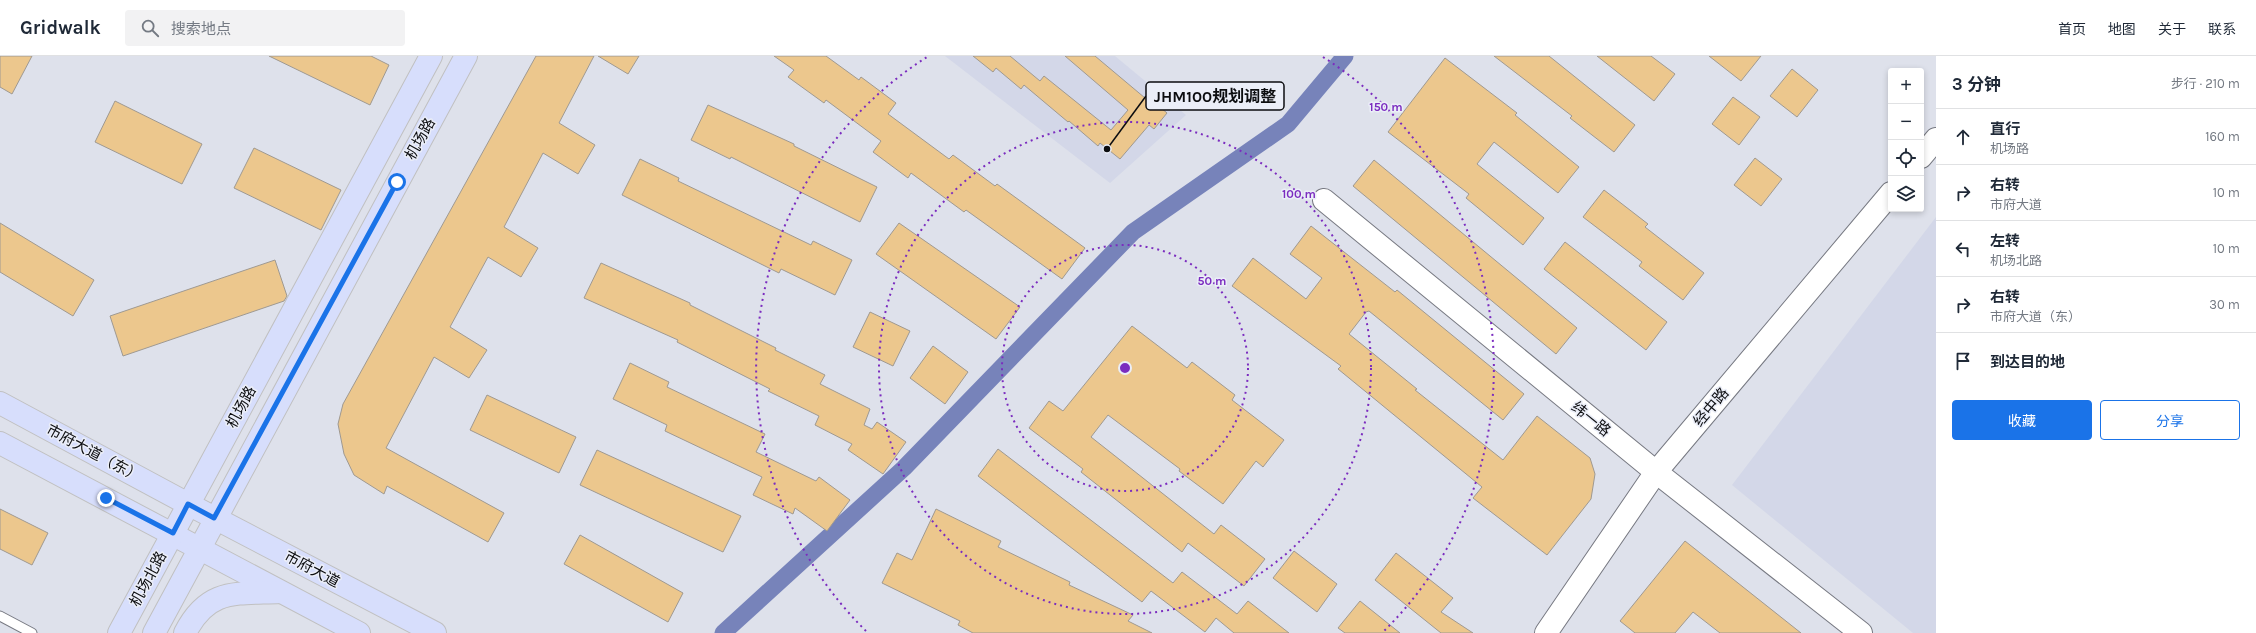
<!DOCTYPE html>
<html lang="zh">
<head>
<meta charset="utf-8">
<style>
	:root { --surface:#fff; --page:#f2f2f3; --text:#1f2937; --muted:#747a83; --line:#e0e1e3; --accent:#1a73e8 }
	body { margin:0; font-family:Karla,"Noto Sans SC",sans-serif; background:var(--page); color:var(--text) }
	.controls { position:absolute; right:12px; top:12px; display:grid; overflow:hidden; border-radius:4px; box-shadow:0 2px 6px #0003 }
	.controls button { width:36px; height:36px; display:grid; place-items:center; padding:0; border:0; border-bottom:1px solid var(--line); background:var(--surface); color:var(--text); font:20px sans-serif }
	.stop { position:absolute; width:12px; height:12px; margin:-9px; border:3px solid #1a73e8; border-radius:50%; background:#fff }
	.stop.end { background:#1a73e8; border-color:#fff; box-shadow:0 1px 4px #0008 }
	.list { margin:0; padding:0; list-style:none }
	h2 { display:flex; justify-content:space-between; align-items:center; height:52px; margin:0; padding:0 16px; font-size:17px }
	h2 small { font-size:13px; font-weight:400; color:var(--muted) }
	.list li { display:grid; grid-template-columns:26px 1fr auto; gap:12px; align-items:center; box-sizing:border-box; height:56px; padding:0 16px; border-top:1px solid var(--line) }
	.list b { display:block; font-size:15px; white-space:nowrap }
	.list p { margin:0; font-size:13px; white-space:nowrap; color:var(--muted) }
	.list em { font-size:13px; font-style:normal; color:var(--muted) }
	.actions { display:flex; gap:8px; padding:12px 16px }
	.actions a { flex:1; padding:9px 0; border:1px solid var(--accent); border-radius:4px; text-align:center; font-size:14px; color:var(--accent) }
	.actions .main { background:var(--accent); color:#fff }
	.icon { flex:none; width:22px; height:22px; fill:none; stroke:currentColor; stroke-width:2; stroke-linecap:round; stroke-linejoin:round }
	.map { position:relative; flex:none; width:1936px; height:577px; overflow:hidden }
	header { display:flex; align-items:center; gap:24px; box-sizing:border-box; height:56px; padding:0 20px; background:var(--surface); border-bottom:1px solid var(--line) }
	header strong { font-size:19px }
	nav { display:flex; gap:22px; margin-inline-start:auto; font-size:14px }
	.search { width:280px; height:36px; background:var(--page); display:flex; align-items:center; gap:10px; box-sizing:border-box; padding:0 14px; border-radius:4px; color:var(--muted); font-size:15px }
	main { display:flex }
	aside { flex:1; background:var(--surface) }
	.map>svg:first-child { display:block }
</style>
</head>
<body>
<header>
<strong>Gridwalk</strong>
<div class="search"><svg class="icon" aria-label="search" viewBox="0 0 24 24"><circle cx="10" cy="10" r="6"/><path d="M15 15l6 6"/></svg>搜索地点</div>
<nav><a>首页</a><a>地图</a><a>关于</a><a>联系</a></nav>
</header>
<main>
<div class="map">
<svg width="1936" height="577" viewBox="0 0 1936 577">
	<rect width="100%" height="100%" fill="#dee1eb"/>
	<g fill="#d3d7e8">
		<polygon points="945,0 1115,0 1186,59 1110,127"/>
		<polygon points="1936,161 1936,577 1913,577 1732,429"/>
	</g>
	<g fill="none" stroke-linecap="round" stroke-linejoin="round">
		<polyline stroke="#7783ba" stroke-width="17" points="723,577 904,412 1133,176 1288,68 1345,0"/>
	</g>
	<g fill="#ecc78d" stroke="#9f9991">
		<polygon points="0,0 32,0 12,38 0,31"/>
		<polygon points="269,0 371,0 389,9 370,49"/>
		<polygon points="536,0 594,0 559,67 595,89 578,118 543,97 504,171 538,192 521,221 488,201 450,271 487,294 469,322 434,301 386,392 504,457 488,486 387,430 384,438 354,419 344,398 338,368 343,348"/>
		<polygon points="598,0 639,0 628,18"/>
		<polygon points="774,0 826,0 859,24 861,21 896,47 888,58 949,103 953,99 995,130 997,128 1085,192 1062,223 966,154 964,156 911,117 908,122 873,96 881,85 826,44 824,47 788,21 794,14"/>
		<polygon points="973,0 1010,0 1040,25 1044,20 1111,74 1128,54 1065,0 1095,0 1145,42 1147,40 1167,57 1154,73 1149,69 1120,103 1100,87 1098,90 1069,65 1068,66 1024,29 1021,33 996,12 993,16"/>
		<polygon points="1494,0 1549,0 1635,69 1614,96 1570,62 1572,60"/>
		<polygon points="1597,0 1651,0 1675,18 1654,45"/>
		<polygon points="1709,0 1761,0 1741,25"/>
		<polygon points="1445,2 1517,57 1515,59 1579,111 1558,137 1494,86 1477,108 1544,162 1523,189 1466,142 1469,138 1388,76"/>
		<polygon points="1792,13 1818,34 1797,61 1770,40"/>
		<polygon points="1733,41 1760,61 1739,89 1712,68"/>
		<polygon points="115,45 202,88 182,128 95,86"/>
		<polygon points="708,49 794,88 794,90 877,131 860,166 731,101 730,103 691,84"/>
		<polygon points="254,92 341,134 321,174 234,132"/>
		<polygon points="1755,102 1782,123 1761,150 1734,129"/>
		<polygon points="640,103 679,122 678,125 811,189 813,185 852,204 835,239 781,213 779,217 622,139"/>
		<polygon points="1374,104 1577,272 1556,298 1353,130"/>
		<polygon points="1604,134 1648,168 1645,171 1704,217 1683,244 1639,210 1642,206 1583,161"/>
		<polygon points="0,167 94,224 73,260 0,216"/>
		<polygon points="899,167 1020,251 996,283 876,198"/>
		<polygon points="1311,170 1395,236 1397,234 1524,338 1503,364 1369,255 1366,256 1349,278 1417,333 1415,334 1503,404 1537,360 1590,402 1595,418 1591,443 1547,499 1473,442 1482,431 1338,313 1341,310 1232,230 1253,202 1306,243 1322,222 1290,198"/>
		<polygon points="1565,186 1667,266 1646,294 1544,213"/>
		<polygon points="275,204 287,240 284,245 123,300 110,260"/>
		<polygon points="601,207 690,247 690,249 776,292 775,294 825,319 820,328 870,353 864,369 872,373 877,366 906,386 883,418 848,394 852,388 815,369 819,360 768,335 770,333 677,286 678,284 584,242"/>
		<polygon points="870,256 910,275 893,310 853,291"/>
		<polygon points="1132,270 1187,312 1192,306 1235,339 1232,344 1284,384 1263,411 1256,405 1223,448 1179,415 1180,413 1108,359 1091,381 1214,478 1221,469 1265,503 1244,530 1188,487 1182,496 1081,416 1083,413 1029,372 1049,345 1063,355"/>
		<polygon points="933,290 968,316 945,348 910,322"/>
		<polygon points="630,307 669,326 667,331 765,378 756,396 816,425 819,421 850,444 827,475 795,452 793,458 753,439 762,421 665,375 667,369 613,343"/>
		<polygon points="487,339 576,381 559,417 470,374"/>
		<polygon points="998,393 1173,527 1182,516 1237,558 1248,545 1289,577 1234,577 1216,562 1205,576 1151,535 1142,546 978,420"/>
		<polygon points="597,394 741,460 723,496 580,429"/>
		<polygon points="0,453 48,477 32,509 0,493"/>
		<polygon points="936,453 1001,485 998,491 1070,526 1069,529 1133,559 1128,565 1152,577 973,577 958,569 960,565 882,527 897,497 912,504"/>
		<polygon points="580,479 683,537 668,566 564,508"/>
		<polygon points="1685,485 1801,577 1720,577 1693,556 1675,577 1635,577 1620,565"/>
		<polygon points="1294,495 1337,528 1317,556 1273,522"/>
		<polygon points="1396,497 1453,542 1441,556 1473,577 1441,577 1375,524"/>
		<polygon points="1360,545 1400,577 1345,577 1338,572"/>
	</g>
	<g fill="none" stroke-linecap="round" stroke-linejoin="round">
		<defs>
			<polyline id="lane" points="0,560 32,577"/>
			<g id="secondary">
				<polyline points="1921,101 1936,83"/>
				<polyline points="1324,144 1656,416 1861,577"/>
				<polyline points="1546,577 1656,416 1891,137"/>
			</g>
			<g id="primary">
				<polyline points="0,347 188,448 435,577"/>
				<polyline points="0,387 359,577"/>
				<polyline points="119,577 431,0"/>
				<polyline points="154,577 466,0"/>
				<path d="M185 577C208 532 235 538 280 536"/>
			</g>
		</defs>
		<use href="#lane" stroke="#777982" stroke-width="11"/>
		<use href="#secondary" stroke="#777982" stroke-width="24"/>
		<use href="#primary" stroke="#c0c0c1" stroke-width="24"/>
		<use href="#lane" stroke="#fff" stroke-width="9"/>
		<use href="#secondary" stroke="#fff" stroke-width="22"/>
		<use href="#primary" stroke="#d7defc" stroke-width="22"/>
	</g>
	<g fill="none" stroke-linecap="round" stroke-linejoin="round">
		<polyline stroke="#1a73e8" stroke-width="5" points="106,442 173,477 188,448 214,462 397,126"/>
	</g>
	<g fill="none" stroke="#7b2cbf" stroke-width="2" stroke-dasharray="2 4">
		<circle cx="1125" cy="312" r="123"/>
		<circle cx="1125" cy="312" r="246"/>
		<path d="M866 575A369 369 0 0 1 927 1M1323 1A369 369 0 0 1 1384 575"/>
	</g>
	<g text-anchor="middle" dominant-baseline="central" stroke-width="3" stroke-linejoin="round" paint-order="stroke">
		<g font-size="15" fill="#0c0d10" stroke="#ebeef8">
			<text transform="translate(420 83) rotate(-61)">机场路</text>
			<text transform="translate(241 351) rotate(-62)">机场路</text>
			<text transform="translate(1711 351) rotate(-50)">经中路</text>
			<text transform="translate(1591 363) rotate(39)">纬一路</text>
			<text transform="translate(94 397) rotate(28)">市府大道（东）</text>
			<text transform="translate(312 513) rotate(28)">市府大道</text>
			<text transform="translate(148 523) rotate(-62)">机场北路</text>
		</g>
	</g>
	<circle cx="1125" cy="312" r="6" fill="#7b2cbf" stroke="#ebeef8" stroke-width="2"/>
	<g font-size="12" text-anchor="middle" font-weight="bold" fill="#7b2cbf" stroke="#ebeef8" stroke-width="3" stroke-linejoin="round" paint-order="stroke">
		<text x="1386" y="55">150 m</text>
		<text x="1299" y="142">100 m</text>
		<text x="1212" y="229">50 m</text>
	</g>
	<path fill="none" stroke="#0c0d10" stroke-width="1.5" d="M1107 93L1146 40"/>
	<circle fill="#0c0d10" stroke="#ebeef8" stroke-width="1.5" cx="1107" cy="93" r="4"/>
	<rect fill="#ebeef8" stroke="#0c0d10" stroke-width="1.5" x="1146" y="26" width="138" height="28" rx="4"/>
	<g font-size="16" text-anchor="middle" font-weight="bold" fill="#0c0d10">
		<text x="1215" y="46">JHM100规划调整</text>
	</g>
</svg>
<div class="controls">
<button>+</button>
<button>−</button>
<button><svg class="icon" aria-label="locate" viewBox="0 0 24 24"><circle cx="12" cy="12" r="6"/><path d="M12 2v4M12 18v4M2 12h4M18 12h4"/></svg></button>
<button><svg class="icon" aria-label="layers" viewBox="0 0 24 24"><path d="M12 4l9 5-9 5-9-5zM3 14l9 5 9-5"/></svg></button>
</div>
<div class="stop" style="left:397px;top:126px"></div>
<div class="stop end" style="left:106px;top:442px"></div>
</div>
<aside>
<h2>3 分钟<small>步行 · 210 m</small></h2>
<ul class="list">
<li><svg class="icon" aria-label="ahead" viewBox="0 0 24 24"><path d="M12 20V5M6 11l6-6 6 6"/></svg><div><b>直行</b><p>机场路</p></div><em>160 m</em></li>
<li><svg class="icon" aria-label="right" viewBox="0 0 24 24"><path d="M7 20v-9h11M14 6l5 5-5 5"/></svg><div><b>右转</b><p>市府大道</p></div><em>10 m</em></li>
<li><svg class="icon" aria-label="left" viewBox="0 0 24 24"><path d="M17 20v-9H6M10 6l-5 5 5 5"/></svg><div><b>左转</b><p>机场北路</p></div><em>10 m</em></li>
<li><svg class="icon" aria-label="right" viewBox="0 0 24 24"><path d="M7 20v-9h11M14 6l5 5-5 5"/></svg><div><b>右转</b><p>市府大道（东）</p></div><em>30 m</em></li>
<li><svg class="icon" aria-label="arrive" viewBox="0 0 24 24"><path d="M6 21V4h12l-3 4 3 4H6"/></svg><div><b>到达目的地</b></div></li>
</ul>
<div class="actions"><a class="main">收藏</a><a>分享</a></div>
</aside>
</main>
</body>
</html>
